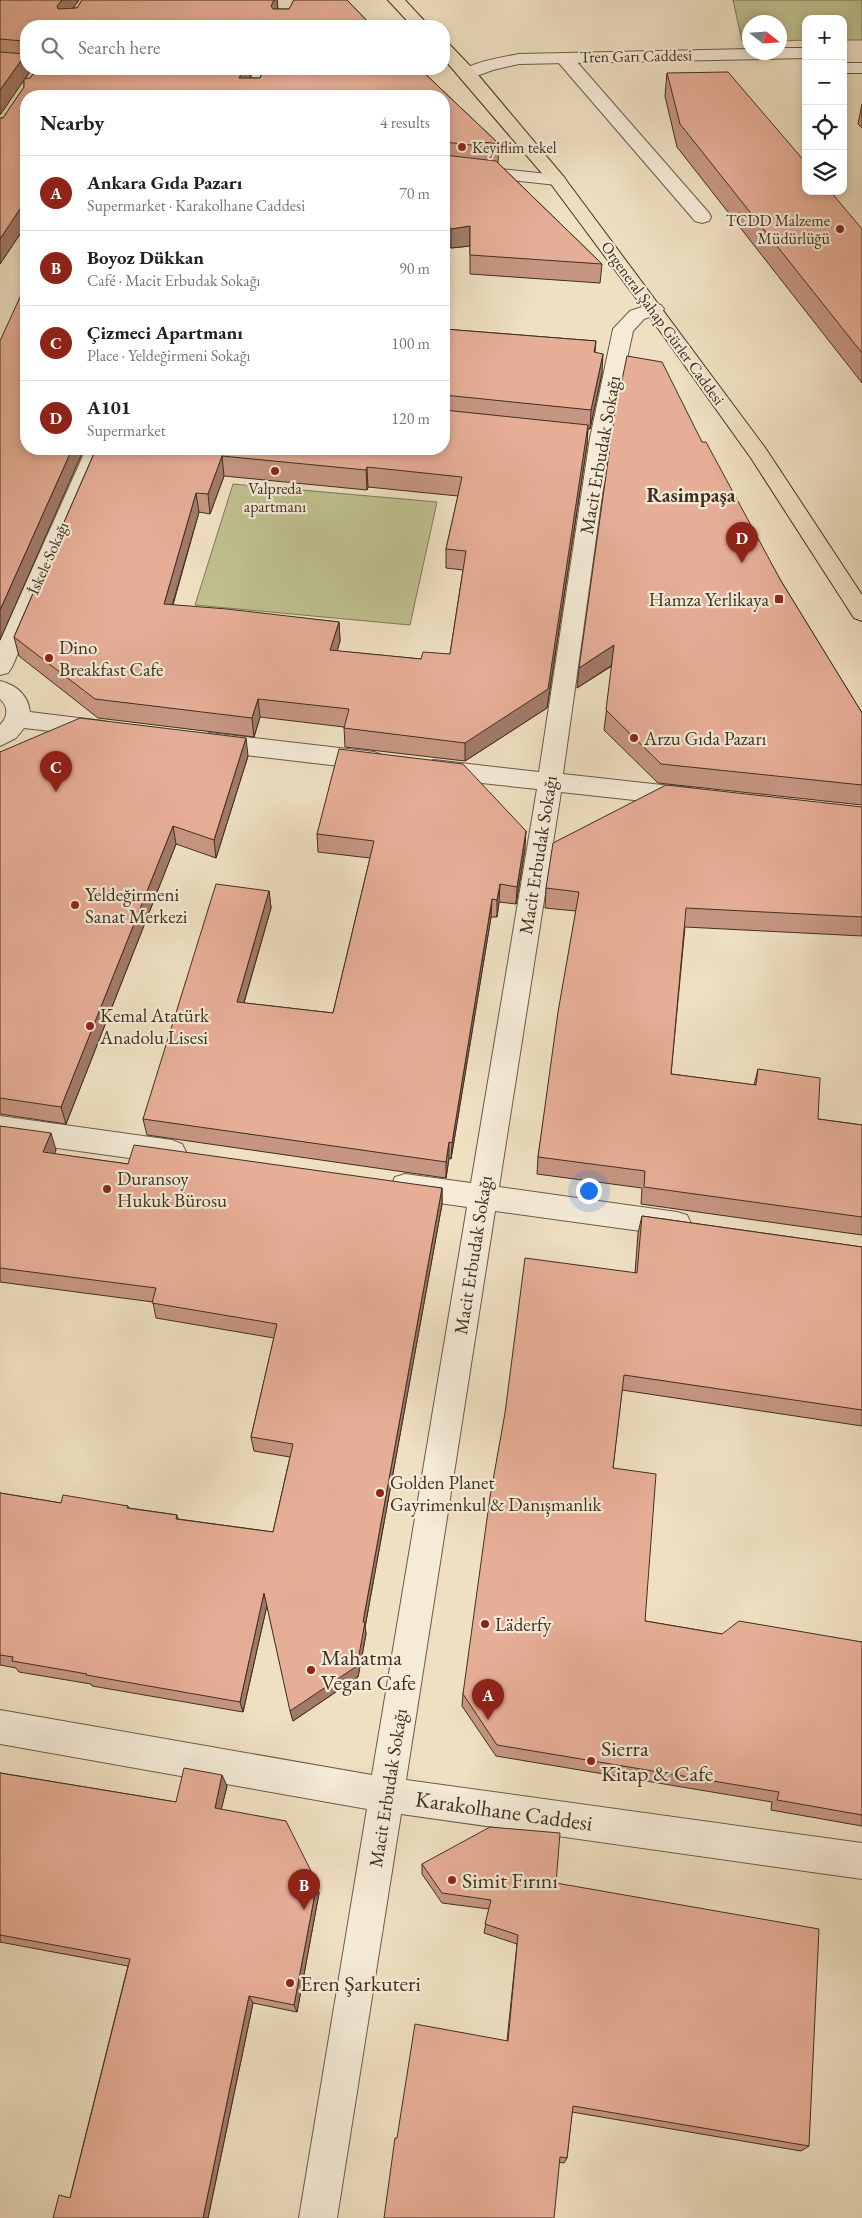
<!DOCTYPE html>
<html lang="en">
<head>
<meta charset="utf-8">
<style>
	:root { --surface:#fff; --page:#f6f6f6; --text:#222; --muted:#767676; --line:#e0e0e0; --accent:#8f2418 }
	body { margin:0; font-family:"EB Garamond",serif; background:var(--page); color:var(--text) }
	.controls { position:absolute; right:15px; top:15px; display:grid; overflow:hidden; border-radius:10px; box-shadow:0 2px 8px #0003 }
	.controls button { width:45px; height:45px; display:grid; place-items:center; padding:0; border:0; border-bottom:1px solid var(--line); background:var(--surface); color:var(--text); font:25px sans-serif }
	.compass { position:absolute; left:742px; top:15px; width:45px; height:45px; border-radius:50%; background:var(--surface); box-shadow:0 2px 8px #0003; rotate:107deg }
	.you { position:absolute; left:588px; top:1190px; width:18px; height:18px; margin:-12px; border:4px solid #fff; border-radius:50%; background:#1a73e8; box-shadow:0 0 0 8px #1a73e833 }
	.badge { display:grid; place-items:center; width:32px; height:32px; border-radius:50%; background:var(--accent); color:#fff; font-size:16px; font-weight:700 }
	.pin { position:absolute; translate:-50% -41px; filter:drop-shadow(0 1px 2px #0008) }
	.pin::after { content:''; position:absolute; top:26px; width:18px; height:15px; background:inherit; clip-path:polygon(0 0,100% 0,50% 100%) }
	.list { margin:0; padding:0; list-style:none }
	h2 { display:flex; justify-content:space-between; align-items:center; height:65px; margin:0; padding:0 20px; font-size:21px }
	h2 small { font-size:16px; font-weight:400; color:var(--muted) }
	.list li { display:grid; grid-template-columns:32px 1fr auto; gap:15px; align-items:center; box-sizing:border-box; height:75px; padding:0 20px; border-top:1px solid var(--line) }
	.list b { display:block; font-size:19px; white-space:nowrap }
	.list p { margin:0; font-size:16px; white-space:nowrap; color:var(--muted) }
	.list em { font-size:16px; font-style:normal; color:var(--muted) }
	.icon { flex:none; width:28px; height:28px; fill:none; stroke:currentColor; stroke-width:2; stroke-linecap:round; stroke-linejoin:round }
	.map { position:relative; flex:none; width:862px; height:2218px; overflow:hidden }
	.search { position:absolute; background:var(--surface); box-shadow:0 2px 8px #0003; left:20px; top:20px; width:430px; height:55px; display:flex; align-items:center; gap:12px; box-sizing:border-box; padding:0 18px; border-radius:20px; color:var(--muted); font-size:19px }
	.panel { position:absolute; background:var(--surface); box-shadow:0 2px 8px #0003; left:20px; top:90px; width:430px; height:365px; border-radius:20px }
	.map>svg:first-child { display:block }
</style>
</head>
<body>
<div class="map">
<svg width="862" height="2218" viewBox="0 0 862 2218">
	<rect width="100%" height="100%" fill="#efe0c2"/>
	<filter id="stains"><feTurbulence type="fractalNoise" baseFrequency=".004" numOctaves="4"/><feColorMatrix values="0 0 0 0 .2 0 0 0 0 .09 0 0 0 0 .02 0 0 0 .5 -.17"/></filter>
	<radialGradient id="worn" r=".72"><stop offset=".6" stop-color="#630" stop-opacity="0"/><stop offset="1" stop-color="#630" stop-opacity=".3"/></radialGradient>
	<g fill="#bfc18f" stroke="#7f7858">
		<polygon points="733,0 862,0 862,40 843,40 843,19 806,19 806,40 780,41 780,22 750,22 749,41 742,41"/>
		<polygon points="233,484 437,502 410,625 195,605"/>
	</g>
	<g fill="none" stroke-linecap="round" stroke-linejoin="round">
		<defs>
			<polygon id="service" points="564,53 570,54 709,213 711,217 709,221 702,223 695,221 558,62 556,58 558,54"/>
			<g id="minor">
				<path d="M780 48H806V58L519 64 493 70 468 79 462 78 459 74C468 62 505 57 519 54L750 49V52H780Z"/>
				<rect x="843" y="63" width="19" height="10"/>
				<polygon points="255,69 272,69 260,96 242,96"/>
				<polygon points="444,163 557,175 563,176 566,180 563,184 557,185 444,173"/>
				<polygon points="654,303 661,305 664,309 661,313 644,319 633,331 610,438 563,774 689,788 698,791 701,797 698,803 689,806 561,792 499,1187 677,1212 687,1215 691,1224 687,1233 677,1236 495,1211 406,1780 862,1843 862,1879 401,1814 337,2218 299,2218 367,1809 0,1744 0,1710 372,1775 467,1207 405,1198 395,1195 391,1186 395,1177 405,1174 471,1183 537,789 434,778 425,775 422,769 425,763 434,760 539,772 590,438 613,329 630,311"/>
				<polygon points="86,449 106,449 12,667 8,673 0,675 0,641"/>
				<path d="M0 681C16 685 28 695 30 712L103 721 111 723 115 729 111 735 103 737 24 728 16 738 0 746V725C8 717 9 707 0 699Z"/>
				<polygon points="210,733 374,752 382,755 386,761 382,767 374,770 210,751 202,748 198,742 202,736"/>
				<polygon points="0,1116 172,1140 182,1144 186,1152 182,1160 172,1164 0,1140"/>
			</g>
			<g id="primary">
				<polygon points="388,0 405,0 429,26 412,26"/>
				<polygon points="444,44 450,45 474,70 563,176 766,449 862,595 862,621 854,618 751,458 647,313 551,184 444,59"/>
			</g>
		</defs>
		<use href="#service" stroke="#6b5b48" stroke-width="2"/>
		<use href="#minor" stroke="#6b5b48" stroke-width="2"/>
		<use href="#primary" stroke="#3f2f20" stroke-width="2"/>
		<use href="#service" fill="#f5ebd7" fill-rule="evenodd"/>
		<use href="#minor" fill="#f5ebd7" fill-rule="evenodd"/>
		<use href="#primary" fill="#efe0c2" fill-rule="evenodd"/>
	</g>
	<g fill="#c79682" stroke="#3f2f20" fill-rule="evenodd">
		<polygon points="0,0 79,0 73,8 77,8 82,0 277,0 278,9 289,9 294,0 347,0 372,26 26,26 26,69 28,69 29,73 25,79 30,78 37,69 254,69 250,78 260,78 264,69 420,69 499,144 498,163 602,264 600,283 470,274 470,246 451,248 444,240 444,96 26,96 26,225 0,264 0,118 3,118 24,87 24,79 0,115"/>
		<polygon points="667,73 862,229 862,383 677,147 665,96"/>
		<polygon points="862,104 862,128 858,124"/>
		<path d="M444 329 596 341 595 353 602 373 590 429H588L587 445 547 708 465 761 345 747 344 727 260 717 254 737 98 718 19 656 14 637 96 449ZM224 476 367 490 368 487 458 496 446 549V568L463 570 450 654 421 659 337 651 340 641 339 622 173 605 199 512 210 514Z"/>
		<polygon points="702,442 781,581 862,713 862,805 658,783 604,730 612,666 577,688"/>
		<polygon points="0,752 248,756 216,858 176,844 66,1124 0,1114"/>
		<polygon points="862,807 862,936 685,927 671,1074 754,1085 758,1069 818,1119 862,1125 862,1235 641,1204 642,1188 537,1174 538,1157 576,911 545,908 546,888"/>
		<polygon points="317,834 525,849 516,904 499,902 497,917 491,917 451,1159 449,1158 446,1178 147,1135 143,1119 269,891 271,908 244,1003 333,1013 370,858 318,852"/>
		<polygon points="0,1126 56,1150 54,1154 128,1164 442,1188 442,1204 365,1627 366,1634 358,1677 293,1721 267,1605 243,1712 92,1686 91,1684 19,1672 16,1668 0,1665 0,1493 61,1503 128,1506 129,1508 177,1515 178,1519 273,1532 290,1457 254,1451 251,1437 274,1338 156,1318 153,1302 0,1282"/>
		<polygon points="642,1216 862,1247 862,1426 622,1390 613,1468 645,1621 722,1634 862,1642 862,1826 771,1810 772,1802 496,1756 462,1706 463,1694 635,1273 638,1233"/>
		<polygon points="0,1773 176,1802 227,1786 221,1809 319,1893 297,2012 253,2003 208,2218 53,2218 70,2198 128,1966 0,1942"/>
		<polygon points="422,1864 556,1883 809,2146 801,2151 572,2112 567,2158 564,2163 397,2138 507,2041 517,1944 484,1933 489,1909 442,1903 422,1874"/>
	</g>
	<g fill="#a27a6a" stroke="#3f2f20">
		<polygon points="62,0 79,0 60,25 57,6"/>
		<polygon points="274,0 277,0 278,13 272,25 271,6"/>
		<polygon points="26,54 26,69 28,69 29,73 0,115 0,90"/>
		<polygon points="244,69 254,69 241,96 239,78"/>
		<polygon points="26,200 26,225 0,264 0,239"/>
		<polygon points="470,226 470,246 451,248 451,229"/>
		<polygon points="603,354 602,373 590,429 591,410"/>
		<polygon points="588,425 587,445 547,708 465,761 465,743"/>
		<polygon points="72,449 84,449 0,640 0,610"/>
		<polygon points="222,456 224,476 210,514 208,494"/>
		<polygon points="367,467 368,487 367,490 366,470"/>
		<polygon points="196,493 199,512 167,623 164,604"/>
		<polygon points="339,622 340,641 332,669 330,650"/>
		<polygon points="614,645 612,665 577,688 579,668"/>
		<polygon points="258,699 260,717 254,737 252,718"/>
		<polygon points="246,738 248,756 216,858 214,840"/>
		<polygon points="173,826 176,844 66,1124 61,1107"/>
		<polygon points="526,831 525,849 516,904 517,887"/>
		<polygon points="500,884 499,902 497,917 497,900"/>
		<polygon points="269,891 271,908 239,1019 237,1002"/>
		<polygon points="492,899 491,917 451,1159 452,1143"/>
		<polygon points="51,1133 56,1150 49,1168 43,1152"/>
		<polygon points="449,1142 449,1158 446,1178 446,1162"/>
		<polygon points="442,1188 442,1204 365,1627 366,1634 358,1677 293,1721 290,1711 363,1622"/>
		<polygon points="264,1593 267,1605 243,1712 240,1702"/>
		<polygon points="222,1775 227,1786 219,1819 215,1808"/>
		<polygon points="317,1883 319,1893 297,2012 294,2005"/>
		<polygon points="249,1996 253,2003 208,2218 203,2218"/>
	</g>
	<g fill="#e7ae97" stroke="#3f2f20" fill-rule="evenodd">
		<polygon points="0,0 62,0 57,6 58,9 77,8 82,0 274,0 271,6 273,9 289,9 294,0 347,0 372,26 26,26 26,48 25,48 23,41 0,39"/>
		<polygon points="0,52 26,54 0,90"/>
		<polygon points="37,69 244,69 239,78 260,78 264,69 420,69 499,144 475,141 481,146 444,142 444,96 26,96 26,200 0,239 0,118 3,118 24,87 24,79 30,78"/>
		<polygon points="728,72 806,163 806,191 830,191 862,229 862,353 680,124 667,73"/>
		<polygon points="444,155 496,161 602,264 470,255 470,226 451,229 444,220"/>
		<polygon points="26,284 26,449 72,449 0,610 0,341"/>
		<polygon points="444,329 596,341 594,352 603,354 591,410 444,395"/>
		<polygon points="627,356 662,362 702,442 706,442 781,581 862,713 862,785 661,764 606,710 614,645 579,668 614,418"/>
		<path d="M444 409V410L588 425 548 689 465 743 344 728 349 709 258 699 252 718 95 699 14 637 96 449H444ZM222 456 366 470 367 467 462 477 446 549 466 551 450 654 423 652 421 659 330 650 339 622 227 609 164 604 196 493 208 494Z"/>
		<polygon points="80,718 246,738 214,840 173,826 61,1107 0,1098 0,752"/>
		<polygon points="339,749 463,764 526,831 517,887 500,884 497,900 492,899 452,1143 449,1142 446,1162 143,1119 216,884 269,891 237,1002 333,1013 374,841 317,834"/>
		<polygon points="666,785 862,807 862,917 686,908 671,1074 756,1085 758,1069 820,1078 818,1119 862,1125 862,1217 644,1187 645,1171 538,1157 558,1012 579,892 546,888 553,843"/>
		<polygon points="0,1126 51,1133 43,1152 128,1164 134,1145 442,1188 363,1622 365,1622 357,1666 290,1711 264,1593 240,1702 86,1675 87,1674 12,1661 13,1657 0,1655 0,1493 61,1503 63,1495 128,1506 127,1508 177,1515 176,1519 273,1532 293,1444 251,1437 277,1324 152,1303 156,1288 0,1268"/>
		<polygon points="642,1216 862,1247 862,1410 624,1375 613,1468 656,1474 645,1621 722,1634 739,1621 862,1642 862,1815 777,1800 779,1792 497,1745 463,1694 490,1497 505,1413 525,1258 637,1273"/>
		<polygon points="184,1768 222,1775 215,1808 286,1821 317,1883 294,2005 249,1996 203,2218 53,2218 59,2195 70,2198 130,1959 0,1935 0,1773 176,1802"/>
		<polygon points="490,1827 560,1833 556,1883 819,1929 809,2146 573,2106 567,2158 560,2157 554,2218 384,2218 395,2138 397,2138 415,2024 508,2041 518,1935 485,1924 491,1900 442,1893 422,1864"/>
	</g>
	<g fill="#8f2418" stroke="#f5ebd7" stroke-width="2">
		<circle cx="462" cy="147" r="5"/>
		<circle cx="840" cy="229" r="5"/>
		<circle cx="275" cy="471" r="5"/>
		<rect x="774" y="594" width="10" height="10" rx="2.5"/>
		<circle cx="49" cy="658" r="5"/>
		<circle cx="634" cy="738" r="5"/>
		<circle cx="75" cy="905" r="5"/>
		<circle cx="90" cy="1026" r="5"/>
		<circle cx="107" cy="1189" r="5"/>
		<circle cx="380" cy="1493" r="5"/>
		<circle cx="485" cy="1624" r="5"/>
		<circle cx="311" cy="1670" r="5"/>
		<circle cx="591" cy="1761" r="5"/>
		<circle cx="452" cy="1880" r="5"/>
		<circle cx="290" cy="1983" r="5"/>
	</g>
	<g text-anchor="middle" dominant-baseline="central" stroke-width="4.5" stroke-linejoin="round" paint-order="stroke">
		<g font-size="16" fill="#3f2f20" stroke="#f5ebd7">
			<text transform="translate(636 56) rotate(-1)">Tren Garı Caddesi</text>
			<text transform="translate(663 323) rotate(54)">Orgeneral Şahap Gürler Caddesi</text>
			<text transform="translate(48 558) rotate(-66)">İskele Sokağı</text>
		</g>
		<g font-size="16" fill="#3f2f20" stroke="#f5ebd7" text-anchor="start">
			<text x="472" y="147">Keyiflim tekel</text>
			<text x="830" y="220" text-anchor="end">TCDD Malzeme<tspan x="830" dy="18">Müdürlüğü</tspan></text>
			<text x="275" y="488" text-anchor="middle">Valpreda<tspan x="275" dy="18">apartmanı</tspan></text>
		</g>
		<g font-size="19" fill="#3f2f20" stroke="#f5ebd7">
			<text transform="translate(600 455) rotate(-80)">Macit Erbudak Sokağı</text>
			<text transform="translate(538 855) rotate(-81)">Macit Erbudak Sokağı</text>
			<text transform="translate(473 1255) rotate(-81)">Macit Erbudak Sokağı</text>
			<text transform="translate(388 1788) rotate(-81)">Macit Erbudak Sokağı</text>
		</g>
		<g font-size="19" fill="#3f2f20" stroke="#f5ebd7" text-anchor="start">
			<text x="769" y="599" text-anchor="end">Hamza Yerlikaya</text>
			<text x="59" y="647">Dino<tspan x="59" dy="22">Breakfast Cafe</tspan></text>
			<text x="644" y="738">Arzu Gıda Pazarı</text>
			<text x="85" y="894">Yeldeğirmeni<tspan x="85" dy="22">Sanat Merkezi</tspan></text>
			<text x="100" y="1015">Kemal Atatürk<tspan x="100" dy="22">Anadolu Lisesi</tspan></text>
			<text x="117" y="1178">Duransoy<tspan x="117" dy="22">Hukuk Bürosu</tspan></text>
			<text x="390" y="1482">Golden Planet<tspan x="390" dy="22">Gayrimenkul &amp; Danışmanlık</tspan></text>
			<text x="495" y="1624">Läderfy</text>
		</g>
		<g font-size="20" font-weight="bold" fill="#3f2f20" stroke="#f5ebd7">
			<text x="691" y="495">Rasimpaşa</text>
		</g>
		<g font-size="22" fill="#3f2f20" stroke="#f5ebd7" text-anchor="start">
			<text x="321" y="1657">Mahatma<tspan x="321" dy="25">Vegan Cafe</tspan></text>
			<text x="601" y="1748">Sierra<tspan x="601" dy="25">Kitap &amp; Cafe</tspan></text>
			<text x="462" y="1880">Simit Fırını</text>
			<text x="300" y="1983">Eren Şarkuteri</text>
		</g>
		<g font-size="22" fill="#3f2f20" stroke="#f5ebd7">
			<text transform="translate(504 1811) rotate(8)">Karakolhane Caddesi</text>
		</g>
	</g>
	<rect width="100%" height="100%" filter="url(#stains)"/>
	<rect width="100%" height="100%" fill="url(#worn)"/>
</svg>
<div class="controls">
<button>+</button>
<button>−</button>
<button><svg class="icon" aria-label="locate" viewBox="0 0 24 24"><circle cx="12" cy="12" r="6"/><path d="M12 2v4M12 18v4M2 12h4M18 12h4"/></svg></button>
<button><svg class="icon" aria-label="layers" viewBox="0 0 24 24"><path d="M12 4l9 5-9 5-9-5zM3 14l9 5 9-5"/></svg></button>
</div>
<svg class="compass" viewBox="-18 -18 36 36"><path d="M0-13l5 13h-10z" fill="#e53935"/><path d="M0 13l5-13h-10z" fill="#767676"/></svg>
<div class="you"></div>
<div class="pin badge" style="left:488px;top:1720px">A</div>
<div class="pin badge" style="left:304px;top:1910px">B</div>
<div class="pin badge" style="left:56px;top:792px">C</div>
<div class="pin badge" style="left:742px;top:563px">D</div>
<div class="search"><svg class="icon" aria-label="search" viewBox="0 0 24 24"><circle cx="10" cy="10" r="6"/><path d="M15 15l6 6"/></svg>Search here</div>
<section class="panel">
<h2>Nearby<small>4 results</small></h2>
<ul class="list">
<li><span class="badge">A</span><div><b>Ankara Gıda Pazarı</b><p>Supermarket · Karakolhane Caddesi</p></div><em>70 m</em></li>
<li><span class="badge">B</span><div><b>Boyoz Dükkan</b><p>Café · Macit Erbudak Sokağı</p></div><em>90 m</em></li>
<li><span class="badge">C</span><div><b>Çizmeci Apartmanı</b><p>Place · Yeldeğirmeni Sokağı</p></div><em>100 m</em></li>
<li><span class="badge">D</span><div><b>A101</b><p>Supermarket</p></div><em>120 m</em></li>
</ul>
</section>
</div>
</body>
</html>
